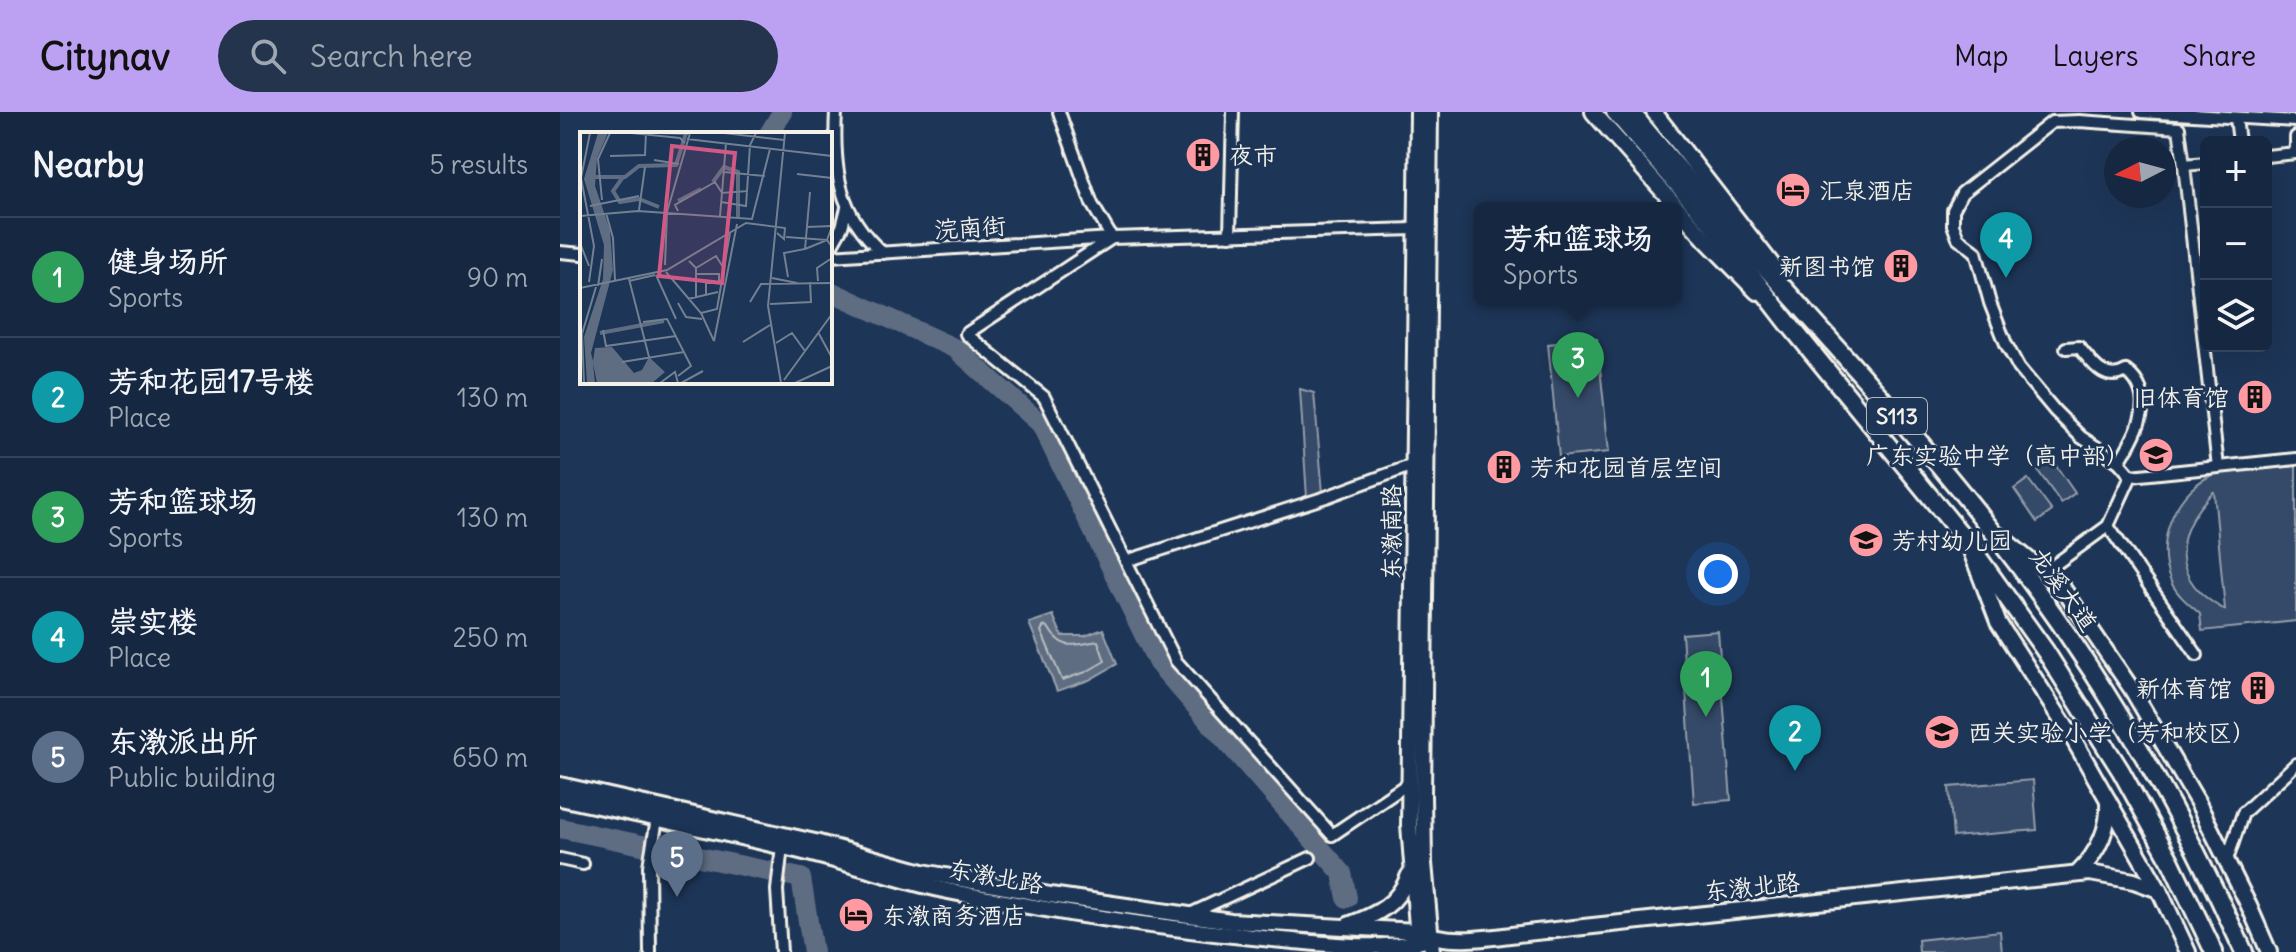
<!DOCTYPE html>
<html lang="en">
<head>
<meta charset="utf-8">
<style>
	:root { --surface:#162841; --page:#23344c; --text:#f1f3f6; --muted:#9ea6b1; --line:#35445a; --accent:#bca0f2 }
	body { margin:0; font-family:Delius,"LXGW WenKai TC",sans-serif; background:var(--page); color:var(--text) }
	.controls { position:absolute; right:24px; top:24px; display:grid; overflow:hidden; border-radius:12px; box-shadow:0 8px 32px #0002 }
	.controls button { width:72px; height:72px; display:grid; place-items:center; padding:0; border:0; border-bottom:2px solid var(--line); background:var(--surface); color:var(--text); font:40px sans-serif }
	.compass { position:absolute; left:1544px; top:24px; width:72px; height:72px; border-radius:50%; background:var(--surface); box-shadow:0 8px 32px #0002; rotate:264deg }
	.you { position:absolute; left:1158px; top:462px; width:28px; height:28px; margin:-20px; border:6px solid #fff; border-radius:50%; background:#1a73e8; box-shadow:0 0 0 12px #1a73e833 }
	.badge { display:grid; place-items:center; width:52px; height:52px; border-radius:50%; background:var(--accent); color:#fff; font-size:26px; font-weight:700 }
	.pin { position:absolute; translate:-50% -66px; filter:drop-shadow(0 2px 4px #0008) }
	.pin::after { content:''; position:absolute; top:42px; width:28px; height:24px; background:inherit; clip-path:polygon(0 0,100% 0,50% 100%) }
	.popup { position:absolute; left:914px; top:90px; width:208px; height:104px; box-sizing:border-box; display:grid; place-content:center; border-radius:12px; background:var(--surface); filter:drop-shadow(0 2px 6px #0005); font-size:26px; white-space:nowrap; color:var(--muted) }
	.popup b { font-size:30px; color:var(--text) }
	.popup::after { content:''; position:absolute; left:50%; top:100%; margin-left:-16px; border:16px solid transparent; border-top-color:var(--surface) }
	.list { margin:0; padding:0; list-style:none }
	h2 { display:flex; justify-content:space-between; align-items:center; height:104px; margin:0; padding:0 32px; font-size:34px }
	h2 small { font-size:26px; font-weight:400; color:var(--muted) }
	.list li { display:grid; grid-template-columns:52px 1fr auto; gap:24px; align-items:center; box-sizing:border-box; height:120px; padding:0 32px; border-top:2px solid var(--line) }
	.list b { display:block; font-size:30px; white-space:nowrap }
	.list p { margin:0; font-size:26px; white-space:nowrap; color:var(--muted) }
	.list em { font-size:26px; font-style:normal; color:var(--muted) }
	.icon { flex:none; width:44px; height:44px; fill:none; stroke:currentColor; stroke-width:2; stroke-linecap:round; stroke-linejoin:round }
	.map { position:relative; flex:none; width:1736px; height:840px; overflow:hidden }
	header { display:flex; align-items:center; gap:48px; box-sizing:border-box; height:112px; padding:0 40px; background:var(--accent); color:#111 }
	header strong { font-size:38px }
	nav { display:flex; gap:44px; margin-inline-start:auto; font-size:28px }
	.search { width:560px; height:72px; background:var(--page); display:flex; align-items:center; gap:20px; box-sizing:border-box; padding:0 28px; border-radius:44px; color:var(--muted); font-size:30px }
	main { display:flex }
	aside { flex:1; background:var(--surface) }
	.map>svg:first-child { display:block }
</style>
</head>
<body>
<header>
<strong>Citynav</strong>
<div class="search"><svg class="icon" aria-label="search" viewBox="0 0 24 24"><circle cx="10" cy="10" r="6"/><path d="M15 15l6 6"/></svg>Search here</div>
<nav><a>Map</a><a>Layers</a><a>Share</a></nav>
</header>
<main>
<aside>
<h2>Nearby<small>5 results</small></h2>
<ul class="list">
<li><span class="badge" style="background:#2e9e5b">1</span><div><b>健身场所</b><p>Sports</p></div><em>90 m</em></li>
<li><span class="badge" style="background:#0f9aa8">2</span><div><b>芳和花园17号楼</b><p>Place</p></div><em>130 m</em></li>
<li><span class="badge" style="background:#2e9e5b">3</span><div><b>芳和篮球场</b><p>Sports</p></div><em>130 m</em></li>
<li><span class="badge" style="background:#0f9aa8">4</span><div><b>崇实楼</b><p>Place</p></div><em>250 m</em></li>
<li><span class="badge" style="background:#5c6f8a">5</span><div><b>东漖派出所</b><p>Public building</p></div><em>650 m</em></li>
</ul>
</aside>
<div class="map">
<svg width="1736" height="840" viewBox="0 0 1736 840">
	<rect width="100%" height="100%" fill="#1d3557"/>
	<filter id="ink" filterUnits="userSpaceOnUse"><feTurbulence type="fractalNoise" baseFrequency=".0125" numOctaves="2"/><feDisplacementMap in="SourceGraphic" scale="16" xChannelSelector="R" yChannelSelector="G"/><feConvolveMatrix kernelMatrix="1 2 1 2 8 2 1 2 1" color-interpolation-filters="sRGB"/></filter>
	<g filter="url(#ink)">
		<g fill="#354a67" stroke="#949ea8" stroke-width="2" fill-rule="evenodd">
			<polygon points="1037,227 1049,340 999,345 988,232"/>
			<polygon points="740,277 754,281 763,381 747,386"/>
			<polygon points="1492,348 1515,381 1501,391 1478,359"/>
			<path d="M1736 354V509L1642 519 1640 502C1630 493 1617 483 1611 470 1594 433 1613 382 1650 364 1662 358 1719 356 1736 354ZM1653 380H1654L1665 498C1609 468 1612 422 1653 380Z"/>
			<polygon points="1468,367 1492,399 1477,410 1454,377"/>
			<polygon points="1158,519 1171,688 1134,691 1122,522"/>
			<polygon points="1473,668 1477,718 1393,725 1389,675"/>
			<polygon points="1440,819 1442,840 1359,840 1358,828"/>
		</g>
		<polygon fill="#5e6d82" stroke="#9aa2ab" stroke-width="2" points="493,503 502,524 525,524 543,517 557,552 529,568 497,579 469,511"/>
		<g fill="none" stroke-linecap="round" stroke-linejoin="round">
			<path stroke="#b8bcbf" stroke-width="2" d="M484 514 488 515C502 540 514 533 538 529L545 549 526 560 502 568 481 519Z"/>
			<g stroke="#5e6d82" stroke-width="20">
				<polyline points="209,22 222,0"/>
				<polyline points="270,179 396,237 481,312 598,551 782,761 787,786"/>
				<polyline points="0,716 241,766 253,840"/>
			</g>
			<defs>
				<g id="street">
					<path d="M276 0C273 56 278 102 323 141"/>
					<polyline points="499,0 532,92 552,126"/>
					<polyline points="1581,0 1736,9"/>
					<polyline points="1676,6 1679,30"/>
					<polyline points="1736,41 1736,25"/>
					<polyline points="1706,44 1736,41"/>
					<polyline points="1646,51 1624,53 1658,355"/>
					<polyline points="670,123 673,0"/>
					<polyline points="270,136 282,115 287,96"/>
					<polyline points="0,140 22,142"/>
					<polyline points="270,144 551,126"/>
					<path d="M1506 236 1519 235C1531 249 1544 272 1566 259 1599 284 1576 323 1559 350"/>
					<polyline points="1571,364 1559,350 1521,325 1495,299 1459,256 1446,232 1430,191 1416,140 1398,126 1393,113 1393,98 1402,81 1492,10 1519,9 1619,16 1624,53"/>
					<polyline points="1548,414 1637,543"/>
					<polyline points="566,449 766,385 853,353"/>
					<polyline points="1486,459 1548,414 1571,364 1736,347"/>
					<polyline points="849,671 772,723 616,549 484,285 406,222 552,126 855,117"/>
					<polyline points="0,747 23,752"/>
					<polyline points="1667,748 1683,701 1736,652"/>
					<polyline points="628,803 750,746"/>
					<polyline points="90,840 89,754 98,701"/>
					<polyline points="221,840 217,778 222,734"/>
				</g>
				<g id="secondary">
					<polyline points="870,0 863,683 864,751 872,840"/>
					<polyline points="1033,0 1146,128 1197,180"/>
					<polyline points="1094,0 1214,155"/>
					<polyline points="1440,424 1502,475 1571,576 1637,689 1689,794 1709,840"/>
					<polyline points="1412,442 1438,510 1511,623 1599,778 1628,840"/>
					<path d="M0 673 255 730 363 760 490 783 671 809 857 819C895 836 945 822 986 819L1530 761 1574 769 1599 778"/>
					<path d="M0 686C79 703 158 719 236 738 287 750 336 768 388 779 502 802 618 819 734 829 773 833 836 840 871 826"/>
					<path d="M1517 762C1537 742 1550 717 1548 688"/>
					<path d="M788 813C817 803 838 792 849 763"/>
					<polyline points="858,827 849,713 858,0"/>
				</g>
				<g id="primary">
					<polyline points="1055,0 1151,111 1229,212 1408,431 1486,540 1561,659 1610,748 1654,840"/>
					<path d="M1071 0C1187 142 1317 272 1430 416 1532 546 1616 689 1684 840"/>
				</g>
			</defs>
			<use href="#street" stroke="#f4f1e8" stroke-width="16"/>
			<use href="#secondary" stroke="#f4f1e8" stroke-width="20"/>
			<use href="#primary" stroke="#f4f1e8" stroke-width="22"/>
			<use href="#street" stroke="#1d3557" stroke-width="10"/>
			<use href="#secondary" stroke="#1d3557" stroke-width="14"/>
			<use href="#primary" stroke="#1d3557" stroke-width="16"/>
		</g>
	</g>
	<defs>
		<symbol id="building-disc" viewBox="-11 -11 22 22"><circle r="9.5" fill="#ff9aa2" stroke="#1d3557"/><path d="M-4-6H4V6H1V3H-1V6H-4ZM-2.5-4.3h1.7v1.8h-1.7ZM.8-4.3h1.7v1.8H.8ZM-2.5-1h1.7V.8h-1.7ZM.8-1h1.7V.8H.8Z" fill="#111"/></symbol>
		<symbol id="hotel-disc" viewBox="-11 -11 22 22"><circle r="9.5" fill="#ff9aa2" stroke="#1d3557"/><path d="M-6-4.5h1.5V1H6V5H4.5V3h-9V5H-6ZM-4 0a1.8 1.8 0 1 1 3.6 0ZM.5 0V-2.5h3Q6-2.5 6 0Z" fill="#111"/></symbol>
		<symbol id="school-disc" viewBox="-11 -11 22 22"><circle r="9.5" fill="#ff9aa2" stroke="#1d3557"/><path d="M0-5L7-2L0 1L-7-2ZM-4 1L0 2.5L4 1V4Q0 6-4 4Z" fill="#111"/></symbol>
	</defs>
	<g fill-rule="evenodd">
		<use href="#building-disc" x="623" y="23" width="40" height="40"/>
		<use href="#hotel-disc" x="1213" y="58" width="40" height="40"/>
		<use href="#building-disc" x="1321" y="134" width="40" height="40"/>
		<use href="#building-disc" x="1675" y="265" width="40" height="40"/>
		<use href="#school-disc" x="1576" y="323" width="40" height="40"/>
		<use href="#building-disc" x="924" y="335" width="40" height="40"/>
		<use href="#school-disc" x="1286" y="408" width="40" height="40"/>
		<use href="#building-disc" x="1678" y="556" width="40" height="40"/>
		<use href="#school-disc" x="1362" y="600" width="40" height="40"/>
		<use href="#hotel-disc" x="276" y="783" width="40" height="40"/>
	</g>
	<g text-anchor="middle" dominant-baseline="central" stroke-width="6" stroke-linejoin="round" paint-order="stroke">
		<rect fill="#1d3557" stroke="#b4b9bc" stroke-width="2" x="1307" y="286" width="60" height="36" rx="6"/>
		<g font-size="22" font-weight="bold" fill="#f4f1e8">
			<text x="1337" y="304">S113</text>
		</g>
		<g font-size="24" fill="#f4f1e8" stroke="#1d3557" text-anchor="start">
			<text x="669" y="43">夜市</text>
			<text x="1259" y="78">汇泉酒店</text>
			<text x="1315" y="154" text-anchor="end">新图书馆</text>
			<text x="1669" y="285" text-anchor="end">旧体育馆</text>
			<text x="1570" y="343" text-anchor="end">广东实验中学（高中部）</text>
			<text x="970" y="355">芳和花园首层空间</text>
			<text x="1332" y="428">芳村幼儿园</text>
			<text x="1672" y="576" text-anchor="end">新体育馆</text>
			<text x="1408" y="620">西关实验小学（芳和校区）</text>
			<text x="322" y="803">东漖商务酒店</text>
		</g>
		<g font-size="24" fill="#f4f1e8" stroke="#1d3557">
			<text transform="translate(410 115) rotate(-4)">浣南街</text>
			<text transform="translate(831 420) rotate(-90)">东漖南路</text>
			<text transform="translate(1504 477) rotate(54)">龙溪大道</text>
			<text transform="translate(436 764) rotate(10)">东漖北路</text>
			<text transform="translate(1192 774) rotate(-6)">东漖北路</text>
		</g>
	</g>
	<g transform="translate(20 20)">
		<rect width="252" height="252" fill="#1d3557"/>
		<path d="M18 1H28L17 26 15 54 30 98 33 138 11 221 13 229 15 216 32 215 54 241 62 238 69 225 85 240 72 251H17L13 231 15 251H7L4 205 23 147 24 113 4 47Z" fill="#5e6d82"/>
		<path fill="none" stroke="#5e6d82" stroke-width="4" d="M10 45H45L59 34 96 33 106 1M43 45 33 59 40 70 59 67 79 75M133 50 144 35 158 40V85M98 69 121 57M20 201 84 189"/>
		<path fill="none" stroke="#738091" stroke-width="2" d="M51 1 100 6 105 11M78 1 108 2M144 1 204 8M107 7 252 24M146 11 142 61 168 59M30 24 65 23 66 1M74 28 99 32M144 40 185 44M217 42 252 46M22 68 18 27 30 1M141 70 166 74 170 13 176 1M10 74 59 64M59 78 65 35M98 79 95 73 135 50 142 61 140 84M87 80 110 1M26 81 33 106 35 149M0 84 58 79 172 87 190 17M226 95 252 94M206 105 247 108 251 97M0 111 9 134M225 117 247 108 252 115M109 129 116 136V166M85 133 87 80M116 136 136 124 143 135M86 140 121 181 134 209M116 142H139V151H126V164M76 143 96 187M208 145 204 121 225 117 230 60M192 146 217 151M49 147 69 225M49 149 75 143M238 149 237 136 252 126M9 150 14 114 1 46 10 1M18 154 22 127M0 156 87 138 166 91 205 96 204 107 197 101M108 167 138 160M170 170 181 152 252 151M98 171 106 185 122 187M190 172 231 170 230 150M121 181 137 177 150 101M63 190 87 187 111 234 98 244M23 198 26 214 96 204M238 200 252 226M134 209 157 92M163 210 190 193M196 211 212 201 225 219M42 230 104 220M204 248 252 182M4 251 2 202 16 155M80 251 95 240 98 251M101 251 123 239M201 251 188 174 205 1M215 251 252 234"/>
		<path fill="#d15985" fill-opacity="0.15" stroke="#d15985" stroke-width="4" d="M92 14 155 21 142 151 79 144Z"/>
		<rect width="252" height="252" fill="none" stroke="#f4f1e8" stroke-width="4"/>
	</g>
</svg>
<div class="controls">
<button>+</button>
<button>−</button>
<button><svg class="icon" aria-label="layers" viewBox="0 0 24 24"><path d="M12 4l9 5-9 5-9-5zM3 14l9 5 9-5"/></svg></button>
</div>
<svg class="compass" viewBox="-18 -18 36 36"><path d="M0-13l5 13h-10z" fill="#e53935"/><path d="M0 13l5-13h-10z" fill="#9ea6b1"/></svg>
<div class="you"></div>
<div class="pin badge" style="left:1146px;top:605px;background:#2e9e5b">1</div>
<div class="pin badge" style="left:1235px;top:659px;background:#0f9aa8">2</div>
<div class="pin badge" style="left:1018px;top:286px;background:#2e9e5b">3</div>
<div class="popup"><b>芳和篮球场</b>Sports</div>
<div class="pin badge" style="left:1446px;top:166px;background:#0f9aa8">4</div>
<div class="pin badge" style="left:117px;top:785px;background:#5c6f8a">5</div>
</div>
</main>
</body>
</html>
